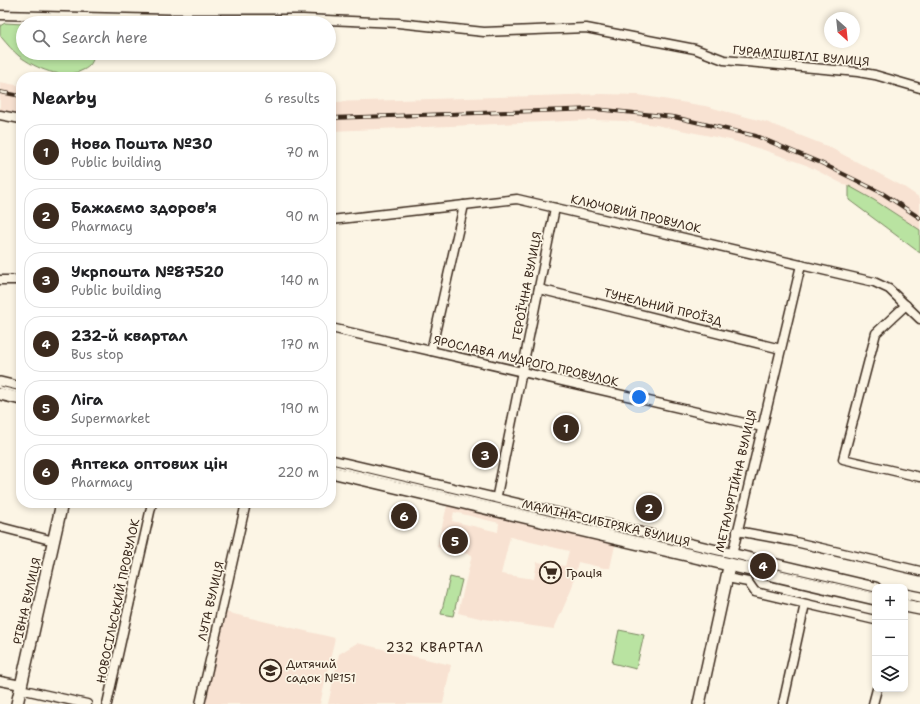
<!DOCTYPE html>
<html lang="en">
<head>
<meta charset="utf-8">
<style>
	:root { --surface:#fff; --page:#f6f6f6; --text:#202124; --muted:#757577; --line:#e0e0e0; --accent:#3b2a1e }
	body { margin:0; font-family:"Shantell Sans",sans-serif; background:var(--page); color:var(--text) }
	.controls { position:absolute; right:12px; bottom:12px; display:grid; overflow:hidden; border-radius:8px; box-shadow:0 2px 6px #0003 }
	.controls button { width:36px; height:36px; display:grid; place-items:center; padding:0; border:0; border-bottom:1px solid var(--line); background:var(--surface); color:var(--text); font:20px sans-serif }
	.compass { position:absolute; left:824px; top:12px; width:36px; height:36px; border-radius:50%; background:var(--surface); box-shadow:0 2px 6px #0003; rotate:153deg }
	.you { position:absolute; left:639px; top:397px; width:14px; height:14px; margin:-10px; border:3px solid #fff; border-radius:50%; background:#1a73e8; box-shadow:0 0 0 6px #1a73e833 }
	.badge { display:grid; place-items:center; width:26px; height:26px; border-radius:50%; background:var(--accent); color:#fff; font-size:13px; font-weight:700 }
	.pin { position:absolute; translate:-50% -50%; border:2px solid #fff; box-shadow:0 1px 4px #0006 }
	.list { margin:0; padding:0; list-style:none }
	h2 { display:flex; justify-content:space-between; align-items:center; height:52px; margin:0; padding:0 16px; font-size:17px }
	h2 small { font-size:13px; font-weight:400; color:var(--muted) }
	.list li { display:grid; grid-template-columns:26px 1fr auto; gap:12px; align-items:center; box-sizing:border-box; height:56px; margin:0 8px 8px; padding:0 8px; border:1px solid var(--line); border-radius:16px }
	.list b { display:block; font-size:15px; white-space:nowrap }
	.list p { margin:0; font-size:13px; white-space:nowrap; color:var(--muted) }
	.list em { font-size:13px; font-style:normal; color:var(--muted) }
	.icon { flex:none; width:22px; height:22px; fill:none; stroke:currentColor; stroke-width:2; stroke-linecap:round; stroke-linejoin:round }
	.map { position:relative; flex:none; width:920px; height:704px; overflow:hidden }
	.search { position:absolute; background:var(--surface); box-shadow:0 2px 6px #0003; left:16px; top:16px; width:320px; height:44px; display:flex; align-items:center; gap:10px; box-sizing:border-box; padding:0 14px; border-radius:22px; color:var(--muted); font-size:15px }
	.panel { position:absolute; background:var(--surface); box-shadow:0 2px 6px #0003; left:16px; top:72px; width:320px; height:436px; border-radius:16px }
	.map>svg:first-child { display:block }
</style>
</head>
<body>
<div class="map">
<svg width="920" height="704" viewBox="0 0 920 704">
	<rect width="100%" height="100%" fill="#fcf5e5"/>
	<filter id="ink" filterUnits="userSpaceOnUse"><feTurbulence type="fractalNoise" baseFrequency=".025" numOctaves="2"/><feDisplacementMap in="SourceGraphic" scale="8" xChannelSelector="R" yChannelSelector="G"/><feConvolveMatrix kernelMatrix="1 2 1 2 8 2 1 2 1" color-interpolation-filters="sRGB"/></filter>
	<g filter="url(#ink)">
		<g fill="#f8e2d2" fill-rule="evenodd">
			<polygon points="0,82 21,86 21,113 0,110"/>
			<polygon points="602,94 639,95 705,106 766,122 827,146 904,187 920,198 920,230 874,200 806,165 764,150 730,140 656,125 624,121 592,120 331,131 331,102"/>
			<path d="M448 502 616 541 610 568H604L578 562 572 588 554 629 484 619 458 613 472 555 437 547ZM454 512 499 523 498 532 452 521ZM510 537 569 551 565 566 537 562 534 579 501 574Z"/>
			<polygon points="225,612 335,638 320,704 204,704"/>
			<polygon points="357,643 451,665 443,704 328,704 339,654"/>
		</g>
		<g fill="#b9e3a1" stroke="#7a8660">
			<path d="M5 23 23 24V53H94C94 61 90 67 83 70 62 81 36 68 19 56 13 51 7 44 2 38L0 35V26Z"/>
			<polygon points="849,186 874,200 920,230 920,253 849,200"/>
			<polygon points="450,577 462,580 453,616 441,614"/>
			<polygon points="619,630 644,635 636,669 612,663"/>
		</g>
		<g fill="none" stroke-linecap="round" stroke-linejoin="round">
			<defs>
				<g id="street">
					<polyline points="0,15 168,19 303,19 398,23 484,32 586,28 695,49 724,60 858,72 875,75 920,88"/>
					<polyline points="0,115 21,119"/>
					<polyline points="331,220 517,199 874,282 889,289 920,319"/>
					<polyline points="0,280 21,280"/>
					<polyline points="539,289 781,349"/>
					<polyline points="906,305 876,333 843,459 920,477"/>
					<polyline points="331,328 762,427"/>
					<polyline points="431,351 464,205"/>
					<polyline points="495,505 555,208"/>
					<polyline points="0,527 54,541"/>
					<polyline points="737,531 791,541 920,571"/>
					<polyline points="732,555 801,265"/>
					<polyline points="727,578 748,582 755,592 875,620"/>
					<polyline points="0,681 21,685"/>
					<polyline points="20,689 87,704"/>
					<polyline points="107,704 152,503"/>
					<polyline points="200,704 246,503"/>
					<polyline points="783,704 805,604"/>
					<polyline points="873,704 877,689"/>
				</g>
				<g id="secondary">
					<polyline points="0,383 21,388"/>
					<polyline points="0,394 21,399"/>
					<polyline points="331,461 875,588"/>
					<polyline points="331,472 875,599"/>
					<polyline points="905,595 920,598"/>
					<polyline points="905,606 920,609"/>
					<polyline points="17,704 62,503"/>
					<polyline points="699,704 731,558"/>
				</g>
			</defs>
			<use href="#street" stroke="#3b2a1e" stroke-width="11"/>
			<use href="#secondary" stroke="#3b2a1e" stroke-width="14"/>
			<use href="#street" stroke="#fcf5e5" stroke-width="8"/>
			<use href="#secondary" stroke="#fcf5e5" stroke-width="11"/>
			<g stroke="#3b2a1e" stroke-width="1">
				<polyline points="0,386 21,391"/>
				<polyline points="331,464 875,592"/>
				<polyline points="905,599 920,602"/>
			</g>
			<defs>
				<g id="rail">
					<polyline points="0,92 21,96"/>
					<polyline points="331,118 595,109 674,117 756,136 821,163 882,193 920,218"/>
				</g>
			</defs>
			<use href="#rail" stroke="#3b2a1e" stroke-width="4"/>
			<use href="#rail" stroke="#fcf5e5" stroke-width="2.5" stroke-dasharray="8" stroke-linecap="butt"/>
		</g>
	</g>
	<defs>
		<symbol id="supermarket-ring" viewBox="-11 -11 22 22"><circle r="9.5" fill="#fcf5e5" stroke="#3b2a1e" stroke-width="1.5"/><path d="M-6-5.5h2.5l.6 2H6L4.5 2H-2.5L-4.4-4H-6ZM-1.5 3.2a1.3 1.3 0 1 0 .1 0ZM3 3.2a1.3 1.3 0 1 0 .1 0Z" fill="#3b2a1e"/></symbol>
		<symbol id="school-ring" viewBox="-11 -11 22 22"><circle r="9.5" fill="#fcf5e5" stroke="#3b2a1e" stroke-width="1.5"/><path d="M0-5L7-2L0 1L-7-2ZM-4 1L0 2.5L4 1V4Q0 6-4 4Z" fill="#3b2a1e"/></symbol>
	</defs>
	<g fill-rule="evenodd">
		<use href="#supermarket-ring" x="538" y="560" width="25" height="25"/>
		<use href="#school-ring" x="258" y="658" width="25" height="25"/>
	</g>
	<g text-anchor="middle" dominant-baseline="central" stroke-width="3.5" stroke-linejoin="round" paint-order="stroke">
		<g font-size="12" fill="#3b2a1e" stroke="#fcf5e5">
			<text transform="translate(801 56) rotate(5)">ГУРАМІШВІЛІ ВУЛИЦЯ</text>
			<text transform="translate(636 214) rotate(13)">КЛЮЧОВИЙ ПРОВУЛОК</text>
			<text transform="translate(527 286) rotate(-79)">ГЕРОЇЧНА ВУЛИЦЯ</text>
			<text transform="translate(663 307) rotate(14)">ТУНЕЛЬНИЙ ПРОЇЗД</text>
			<text transform="translate(526 361) rotate(13)">ЯРОСЛАВА МУДРОГО ПРОВУЛОК</text>
			<text transform="translate(736 481) rotate(-77)">МЕТАЛУРГІЙНА ВУЛИЦЯ</text>
			<text transform="translate(606 523) rotate(13)">МАМІНА-СИБІРЯКА ВУЛИЦЯ</text>
			<text transform="translate(27 601) rotate(-77)">РІВНА ВУЛИЦЯ</text>
			<text transform="translate(118 601) rotate(-78)">НОВОСІЛЬСЬКИЙ ПРОВУЛОК</text>
			<text transform="translate(211 601) rotate(-77)">ЛУТА ВУЛИЦЯ</text>
		</g>
		<g font-size="12" fill="#3b2a1e" stroke="#fcf5e5" text-anchor="start">
			<text x="566" y="573">Грація</text>
			<text x="286" y="664">Дитячий<tspan x="286" dy="14">садок №151</tspan></text>
		</g>
		<g font-size="13" letter-spacing="1" fill="#3b2a1e" stroke="#fcf5e5">
			<text x="435" y="647">232 КВАРТАЛ</text>
		</g>
	</g>
</svg>
<div class="controls">
<button>+</button>
<button>−</button>
<button><svg class="icon" aria-label="layers" viewBox="0 0 24 24"><path d="M12 4l9 5-9 5-9-5zM3 14l9 5 9-5"/></svg></button>
</div>
<svg class="compass" viewBox="-18 -18 36 36"><path d="M0-13l5 13h-10z" fill="#e53935"/><path d="M0 13l5-13h-10z" fill="#757577"/></svg>
<div class="you"></div>
<div class="pin badge" style="left:566px;top:428px">1</div>
<div class="pin badge" style="left:649px;top:508px">2</div>
<div class="pin badge" style="left:485px;top:455px">3</div>
<div class="pin badge" style="left:763px;top:566px">4</div>
<div class="pin badge" style="left:455px;top:541px">5</div>
<div class="pin badge" style="left:404px;top:516px">6</div>
<div class="search"><svg class="icon" aria-label="search" viewBox="0 0 24 24"><circle cx="10" cy="10" r="6"/><path d="M15 15l6 6"/></svg>Search here</div>
<section class="panel">
<h2>Nearby<small>6 results</small></h2>
<ul class="list">
<li><span class="badge">1</span><div><b>Нова Пошта №30</b><p>Public building</p></div><em>70 m</em></li>
<li><span class="badge">2</span><div><b>Бажаємо здоров'я</b><p>Pharmacy</p></div><em>90 m</em></li>
<li><span class="badge">3</span><div><b>Укрпошта №87520</b><p>Public building</p></div><em>140 m</em></li>
<li><span class="badge">4</span><div><b>232-й квартал</b><p>Bus stop</p></div><em>170 m</em></li>
<li><span class="badge">5</span><div><b>Ліга</b><p>Supermarket</p></div><em>190 m</em></li>
<li><span class="badge">6</span><div><b>Аптека оптових цін</b><p>Pharmacy</p></div><em>220 m</em></li>
</ul>
</section>
</div>
</body>
</html>
